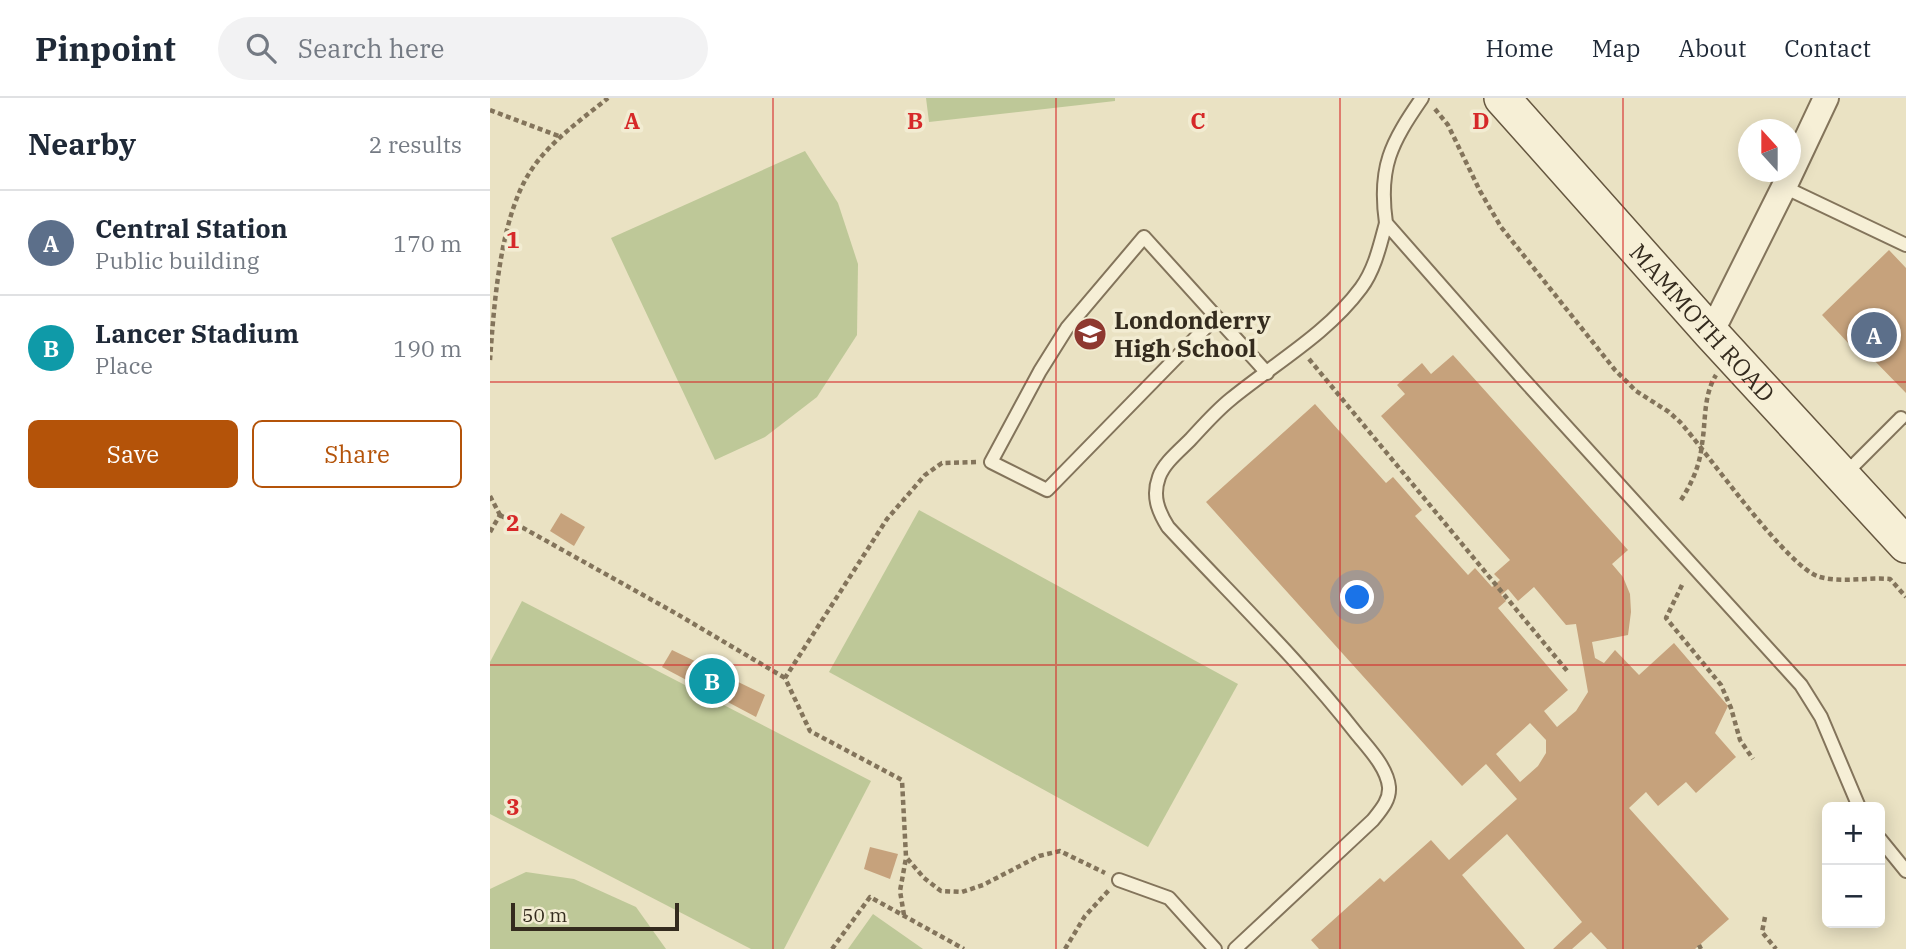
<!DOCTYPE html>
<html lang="en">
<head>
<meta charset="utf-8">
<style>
	:root { --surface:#fff; --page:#f2f2f3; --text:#1f2937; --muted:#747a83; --line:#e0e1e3; --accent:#b45309 }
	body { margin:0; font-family:"IBM Plex Serif",serif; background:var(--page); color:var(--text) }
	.controls { position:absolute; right:21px; bottom:21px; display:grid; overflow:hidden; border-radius:10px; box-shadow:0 4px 18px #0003 }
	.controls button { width:63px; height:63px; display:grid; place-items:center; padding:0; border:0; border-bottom:2px solid var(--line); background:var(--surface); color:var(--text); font:35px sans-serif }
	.compass { position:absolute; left:1248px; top:21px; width:63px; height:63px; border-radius:50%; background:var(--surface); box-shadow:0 4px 18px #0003; rotate:339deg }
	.scale { position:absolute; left:21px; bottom:18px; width:168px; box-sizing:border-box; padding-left:7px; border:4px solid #342b1e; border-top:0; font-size:19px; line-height:24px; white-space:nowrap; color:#342b1e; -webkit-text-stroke:5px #f2ecd2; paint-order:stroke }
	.you { position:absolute; left:868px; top:500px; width:24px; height:24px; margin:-18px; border:5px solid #fff; border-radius:50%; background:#1a73e8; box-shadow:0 0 0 10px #1a73e833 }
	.badge { display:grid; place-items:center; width:46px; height:46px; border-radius:50%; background:var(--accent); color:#fff; font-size:23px; font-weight:700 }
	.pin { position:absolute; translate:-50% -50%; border:4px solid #fff; box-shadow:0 2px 7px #0006 }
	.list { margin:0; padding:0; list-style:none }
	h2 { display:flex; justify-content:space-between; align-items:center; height:91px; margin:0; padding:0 28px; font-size:30px }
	h2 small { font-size:23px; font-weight:400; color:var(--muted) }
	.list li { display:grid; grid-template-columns:46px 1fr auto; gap:21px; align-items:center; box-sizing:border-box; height:105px; padding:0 28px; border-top:2px solid var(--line) }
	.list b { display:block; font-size:26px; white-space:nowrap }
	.list p { margin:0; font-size:23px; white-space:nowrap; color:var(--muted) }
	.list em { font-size:23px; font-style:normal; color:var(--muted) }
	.actions { display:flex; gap:14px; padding:21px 28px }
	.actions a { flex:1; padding:16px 0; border:2px solid var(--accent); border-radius:10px; text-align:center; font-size:24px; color:var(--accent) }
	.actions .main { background:var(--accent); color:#fff }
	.icon { flex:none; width:38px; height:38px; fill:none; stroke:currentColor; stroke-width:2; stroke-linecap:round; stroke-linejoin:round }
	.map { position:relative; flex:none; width:1416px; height:851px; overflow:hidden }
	header { display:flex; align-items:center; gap:42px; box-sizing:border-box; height:98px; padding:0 35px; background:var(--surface); border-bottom:2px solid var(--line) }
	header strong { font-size:33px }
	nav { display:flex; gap:38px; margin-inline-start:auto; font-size:24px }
	.search { width:490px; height:63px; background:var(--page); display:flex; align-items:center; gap:18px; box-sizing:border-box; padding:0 24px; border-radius:38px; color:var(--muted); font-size:26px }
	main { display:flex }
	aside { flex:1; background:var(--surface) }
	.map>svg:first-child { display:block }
</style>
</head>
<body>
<header>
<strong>Pinpoint</strong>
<div class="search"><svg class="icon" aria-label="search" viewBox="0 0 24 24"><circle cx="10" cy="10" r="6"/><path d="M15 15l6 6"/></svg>Search here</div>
<nav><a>Home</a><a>Map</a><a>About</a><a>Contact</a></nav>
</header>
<main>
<aside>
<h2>Nearby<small>2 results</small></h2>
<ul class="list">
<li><span class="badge" style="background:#5c6f8a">A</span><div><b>Central Station</b><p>Public building</p></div><em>170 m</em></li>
<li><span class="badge" style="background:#0f9aa8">B</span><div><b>Lancer Stadium</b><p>Place</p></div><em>190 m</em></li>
</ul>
<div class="actions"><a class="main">Save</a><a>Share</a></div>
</aside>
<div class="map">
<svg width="1416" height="851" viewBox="0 0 1416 851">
	<rect width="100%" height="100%" fill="#eae2c3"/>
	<g fill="#bec898">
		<polygon points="436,0 625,0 625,3 439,24"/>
		<polygon points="315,53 348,105 368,166 367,237 327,299 275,339 225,362 121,140"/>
		<polygon points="429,412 748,586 658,749 339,574"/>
		<polygon points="32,503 381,683 294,851 261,851 0,716 0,564"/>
		<polygon points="36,774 84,781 146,809 176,851 0,851 0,791"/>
		<polygon points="383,816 433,851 358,851"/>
	</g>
	<g fill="#c6a27c" fill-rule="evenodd">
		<polygon points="1399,152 1416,170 1416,295 1380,258 1375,263 1332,217"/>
		<path d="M963 257 1138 452 1122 466 1133 479 1140 496 1141 514 1138 537 1102 544 1105 560 1114 565 1125 552 1149 577 1184 545 1238 608 1225 635 1246 659 1206 695 1196 684 1168 708 1156 694 1139 710 1239 821 1205 851H1117L1101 834 1082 851H1063L1092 824 1017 736 972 777 1035 851H829L821 842 890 780 894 784 941 742 959 762 1027 701 996 666 972 688 716 404 825 306 896 385 903 379 932 412 925 418 978 477 985 470 1002 489 1010 482 1004 476 1020 462 891 318 915 296 907 287 932 265 941 276ZM1044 489 1076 527 1086 526 1098 594 1086 613 1067 629 1054 613 1078 592 1008 510 1016 503 1011 497 1018 491 1028 503ZM1040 625 1056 642V655L1048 668 1030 684 1006 656Z"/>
		<polygon points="71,415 95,429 84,448 60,433"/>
		<polygon points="182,552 275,597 266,619 172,569"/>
		<polygon points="380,749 408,756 400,781 374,771"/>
	</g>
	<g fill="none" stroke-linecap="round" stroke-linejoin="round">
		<defs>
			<g id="service">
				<path d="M932 0C901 45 888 69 896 125L1034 282 1311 587 1331 619 1369 709"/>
				<polyline points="1294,89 1416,147"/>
				<polyline points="725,220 557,392 501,364 550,273 577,230 654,139 777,275"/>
				<polyline points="1355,376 1411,320"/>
				<polyline points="1390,741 1416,773"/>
				<polyline points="629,782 679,800 725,851"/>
				<path d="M745 851 883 722C891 712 900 702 899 689 897 669 878 650 866 635 809 562 741 497 678 429 668 413 662 398 669 379 674 365 689 353 700 342 713 328 726 313 741 301 785 265 837 236 871 190 885 171 890 147 896 125"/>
			</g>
			<polyline id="minor" points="1221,235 1294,89 1336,0"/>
			<g id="secondary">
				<path id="s1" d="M1012 0 1221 235 1416 447"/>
			</g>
		</defs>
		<use href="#service" stroke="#83745b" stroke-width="16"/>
		<use href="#minor" stroke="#83745b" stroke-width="28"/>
		<use href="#secondary" stroke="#65563f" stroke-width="38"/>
		<g stroke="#83745b" stroke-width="4.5" stroke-dasharray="5 3.5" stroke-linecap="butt">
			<path d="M945 11 958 27 990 93 1011 129 1125 272 1146 293 1179 314 1190 324C1217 354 1298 471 1330 479 1352 485 1377 479 1400 481L1416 499"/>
			<polyline points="0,12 71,39"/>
			<polyline points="819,261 1078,574"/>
			<path d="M0 262C4 207 10 120 40 74 59 44 91 22 118 0"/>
			<polyline points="486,364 452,365 435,377 397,421 295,580 320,633 412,682 416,759 434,780 451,793 472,794 493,787 549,758 570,753 615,775"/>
			<polyline points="0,398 10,417"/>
			<path d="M1191 402C1202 385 1210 367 1212 346 1216 323 1213 298 1226 277"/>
			<polyline points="10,417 187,516 295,580"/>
			<polyline points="0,434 10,417"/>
			<polyline points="1192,487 1176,520 1231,587 1241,610 1250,642 1263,661"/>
			<polyline points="414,817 410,793 416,760"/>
			<polyline points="1275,819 1272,834 1286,851"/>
			<polyline points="1209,847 1211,851"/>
			<polyline points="342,851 380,799 474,851"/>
			<polyline points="575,851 595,818 619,792"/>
		</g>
		<use href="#service" stroke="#f6efd6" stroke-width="12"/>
		<use href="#minor" stroke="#f6efd6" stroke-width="24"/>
		<use href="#secondary" stroke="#f6efd6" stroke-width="35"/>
	</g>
	<path fill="none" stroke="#d62828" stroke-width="2" stroke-opacity="0.55" d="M283 0V851M566 0V851M850 0V851M1133 0V851M0 284H1416M0 567H1416"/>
	<defs>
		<symbol id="school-disc" viewBox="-11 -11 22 22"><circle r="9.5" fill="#8e3830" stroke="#f2ecd2"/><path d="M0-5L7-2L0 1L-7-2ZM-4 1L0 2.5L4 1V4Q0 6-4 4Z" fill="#fff"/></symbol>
	</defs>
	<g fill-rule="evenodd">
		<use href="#school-disc" x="581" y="217" width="38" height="38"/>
	</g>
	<g text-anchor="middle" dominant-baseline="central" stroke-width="7" stroke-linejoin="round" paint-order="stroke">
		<g font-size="24" font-weight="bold" fill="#342b1e" stroke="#f2ecd2" text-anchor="start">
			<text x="624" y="222">Londonderry<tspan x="624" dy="28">High School</tspan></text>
		</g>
		<g font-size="24" fill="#342b1e" stroke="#f2ecd2">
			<text stroke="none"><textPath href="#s1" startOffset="301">MAMMOTH ROAD</textPath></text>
		</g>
	</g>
	<g font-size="23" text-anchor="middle" font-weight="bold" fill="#d62828" stroke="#f2ecd2" stroke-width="7" stroke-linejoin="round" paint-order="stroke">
		<text x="142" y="31">A</text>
		<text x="425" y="31">B</text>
		<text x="708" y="31">C</text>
		<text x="991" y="31">D</text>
		<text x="23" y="150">1</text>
		<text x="23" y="433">2</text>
		<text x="23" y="717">3</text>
	</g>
</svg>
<div class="controls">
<button>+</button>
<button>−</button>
</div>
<svg class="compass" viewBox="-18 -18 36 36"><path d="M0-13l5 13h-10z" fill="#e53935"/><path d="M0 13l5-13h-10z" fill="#747a83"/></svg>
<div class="scale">50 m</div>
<div class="you"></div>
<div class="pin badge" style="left:1384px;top:237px;background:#5c6f8a">A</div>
<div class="pin badge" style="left:222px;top:583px;background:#0f9aa8">B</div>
</div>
</main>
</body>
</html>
